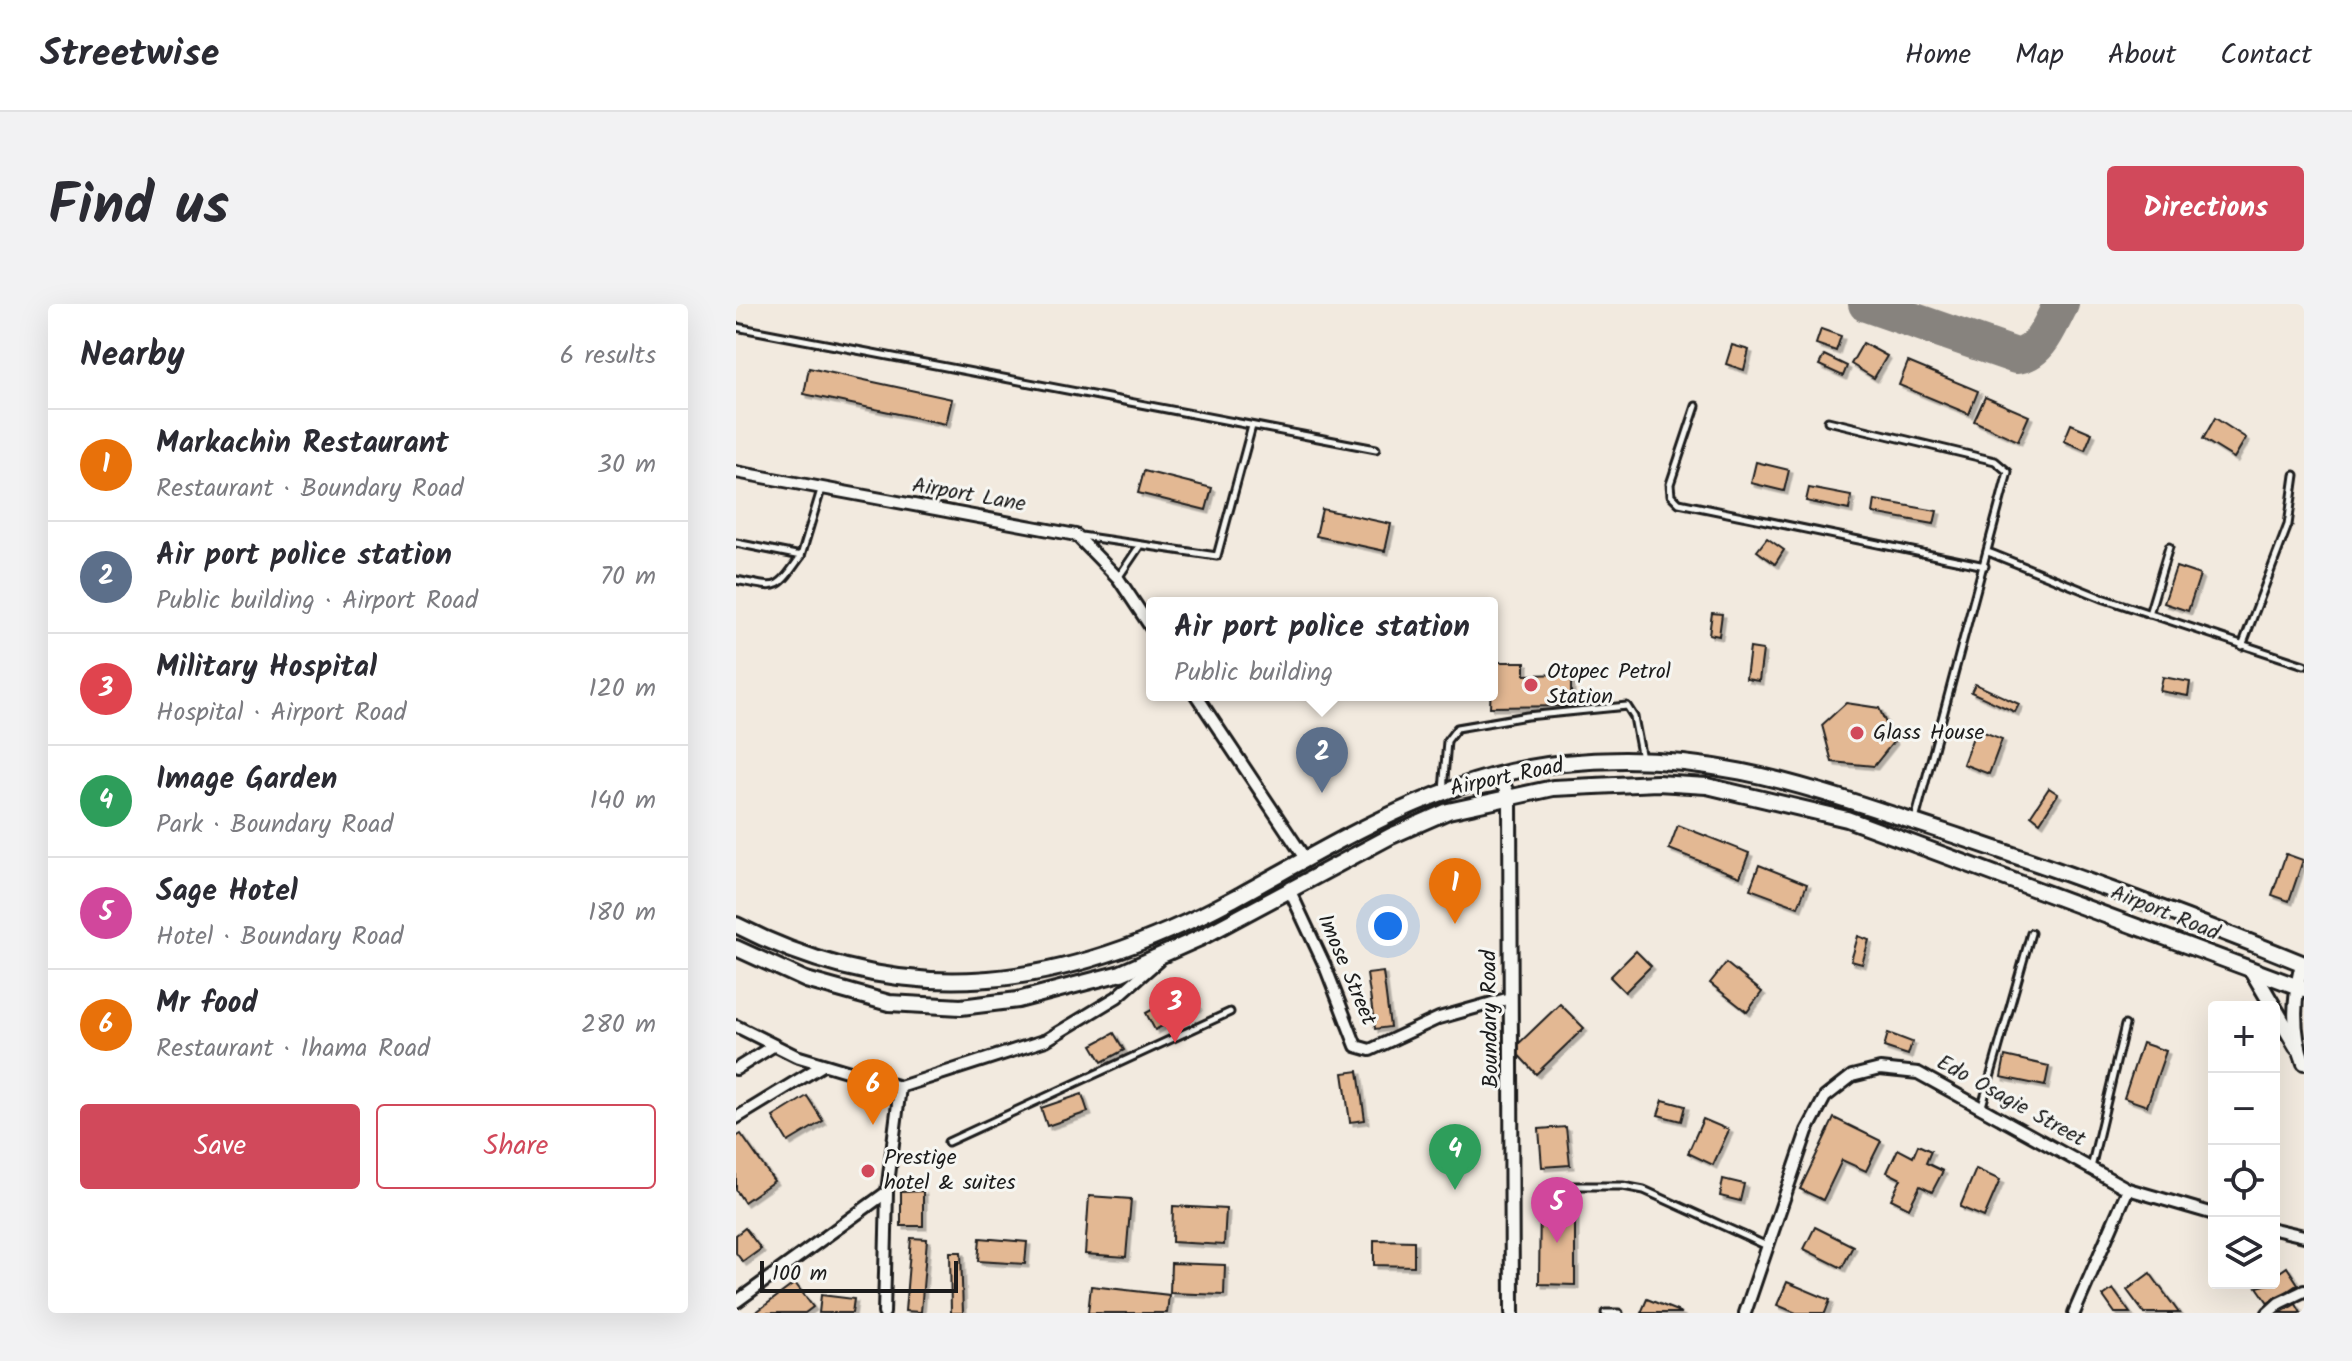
<!DOCTYPE html>
<html lang="en">
<head>
<meta charset="utf-8">
<style>
	:root { --surface:#fff; --page:#f2f2f3; --text:#2b2b33; --muted:#7c7c81; --line:#e1e1e2; --accent:#d1495b }
	body { margin:0; font-family:Kalam,sans-serif; background:var(--page); color:var(--text) }
	.controls { position:absolute; right:24px; bottom:24px; display:grid; overflow:hidden; border-radius:8px; box-shadow:0 8px 32px #0002 }
	.controls button { width:72px; height:72px; display:grid; place-items:center; padding:0; border:0; border-bottom:2px solid var(--line); background:var(--surface); color:var(--text); font:40px sans-serif }
	.scale { position:absolute; left:24px; bottom:20px; width:198px; box-sizing:border-box; padding-left:8px; border:4px solid #1c1c1c; border-top:0; font-size:22px; line-height:28px; white-space:nowrap; color:#1c1c1c; -webkit-text-stroke:6px #f6f6f2; paint-order:stroke }
	.you { position:absolute; left:652px; top:622px; width:28px; height:28px; margin:-20px; border:6px solid #fff; border-radius:50%; background:#1a73e8; box-shadow:0 0 0 12px #1a73e833 }
	.badge { display:grid; place-items:center; width:52px; height:52px; border-radius:50%; background:var(--accent); color:#fff; font-size:26px; font-weight:700 }
	.pin { position:absolute; translate:-50% -66px; filter:drop-shadow(0 2px 4px #0008) }
	.pin::after { content:''; position:absolute; top:42px; width:28px; height:24px; background:inherit; clip-path:polygon(0 0,100% 0,50% 100%) }
	.popup { position:absolute; left:410px; top:293px; width:352px; height:104px; box-sizing:border-box; display:grid; place-content:center; border-radius:8px; background:var(--surface); filter:drop-shadow(0 2px 6px #0005); font-size:26px; white-space:nowrap; color:var(--muted) }
	.popup b { font-size:30px; color:var(--text) }
	.popup::after { content:''; position:absolute; left:50%; top:100%; margin-left:-16px; border:16px solid transparent; border-top-color:var(--surface) }
	.list { margin:0; padding:0; list-style:none }
	h2 { display:flex; justify-content:space-between; align-items:center; height:104px; margin:0; padding:0 32px; font-size:34px }
	h2 small { font-size:26px; font-weight:400; color:var(--muted) }
	.list li { display:grid; grid-template-columns:52px 1fr auto; gap:24px; align-items:center; box-sizing:border-box; height:112px; padding:0 32px; border-top:2px solid var(--line) }
	.list b { display:block; font-size:30px; white-space:nowrap }
	.list p { margin:0; font-size:26px; white-space:nowrap; color:var(--muted) }
	.list em { font-size:26px; font-style:normal; color:var(--muted) }
	.actions { display:flex; gap:16px; padding:24px 32px }
	.actions a { flex:1; padding:18px 0; border:2px solid var(--accent); border-radius:8px; text-align:center; font-size:28px; color:var(--accent) }
	.actions .main { background:var(--accent); color:#fff }
	.icon { flex:none; width:44px; height:44px; fill:none; stroke:currentColor; stroke-width:2; stroke-linecap:round; stroke-linejoin:round }
	.map { position:relative; flex:none; width:1568px; height:1009px; overflow:hidden; border-radius:8px }
	header { display:flex; align-items:center; gap:48px; box-sizing:border-box; height:112px; padding:0 40px; background:var(--surface); border-bottom:2px solid var(--line) }
	header strong { font-size:38px }
	nav { display:flex; gap:44px; margin-inline-start:auto; font-size:28px }
	.intro { display:flex; align-items:center; justify-content:space-between; box-sizing:border-box; height:192px; padding:0 48px }
	h1 { margin:0; font-size:56px }
	.button { padding:20px 36px; border-radius:8px; background:var(--accent); color:#fff; font-size:28px; font-weight:700 }
	main { display:flex; gap:48px; padding:0 48px }
	aside { flex:1; background:var(--surface); border-radius:8px; box-shadow:0 8px 32px #0002 }
	.map>svg:first-child { display:block }
</style>
</head>
<body>
<header>
<strong>Streetwise</strong>
<nav><a>Home</a><a>Map</a><a>About</a><a>Contact</a></nav>
</header>
<div class="intro"><h1>Find us</h1><a class="button">Directions</a></div>
<main>
<aside>
<h2>Nearby<small>6 results</small></h2>
<ul class="list">
<li><span class="badge" style="background:#e8710a">1</span><div><b>Markachin Restaurant</b><p>Restaurant · Boundary Road</p></div><em>30 m</em></li>
<li><span class="badge" style="background:#5c6f8a">2</span><div><b>Air port police station</b><p>Public building · Airport Road</p></div><em>70 m</em></li>
<li><span class="badge" style="background:#e0444e">3</span><div><b>Military Hospital</b><p>Hospital · Airport Road</p></div><em>120 m</em></li>
<li><span class="badge" style="background:#2e9e5b">4</span><div><b>Image Garden</b><p>Park · Boundary Road</p></div><em>140 m</em></li>
<li><span class="badge" style="background:#d1479c">5</span><div><b>Sage Hotel</b><p>Hotel · Boundary Road</p></div><em>180 m</em></li>
<li><span class="badge" style="background:#e8710a">6</span><div><b>Mr food</b><p>Restaurant · Ihama Road</p></div><em>280 m</em></li>
</ul>
<div class="actions"><a class="main">Save</a><a>Share</a></div>
</aside>
<div class="map">
<svg width="1568" height="1009" viewBox="0 0 1568 1009">
	<defs>
		<filter id="shadow"><feDropShadow dx="3.5" dy="3.5" stdDeviation="0" flood-color="#0004"/></filter>
	</defs>
	<rect width="100%" height="100%" fill="#f2eadf"/>
	<filter id="ink" filterUnits="userSpaceOnUse"><feTurbulence type="fractalNoise" baseFrequency=".0125" numOctaves="2"/><feDisplacementMap in="SourceGraphic" scale="16" xChannelSelector="R" yChannelSelector="G"/><feConvolveMatrix kernelMatrix="1 2 1 2 8 2 1 2 1" color-interpolation-filters="sRGB"/></filter>
	<g filter="url(#ink)">
		<g fill="none" stroke-linecap="round" stroke-linejoin="round">
			<path stroke="#87837e" stroke-width="36" d="M1130 0 1280 52C1305 50 1314 20 1325 0"/>
		</g>
		<g fill="#e3b893" stroke="#1c1c1c" stroke-width="2" filter="url(#shadow)">
			<polygon points="1085,25 1105,32 1100,47 1080,40"/>
			<polygon points="1127,39 1151,52 1138,74 1115,60"/>
			<polygon points="996,41 1013,46 1008,66 990,60"/>
			<polygon points="1088,51 1111,62 1107,72 1083,61"/>
			<polygon points="1172,58 1242,87 1233,110 1163,81"/>
			<polygon points="73,64 216,95 210,120 68,90"/>
			<polygon points="1249,93 1293,112 1282,137 1238,117"/>
			<polygon points="1479,114 1510,134 1498,154 1467,135"/>
			<polygon points="1335,120 1356,129 1349,146 1328,137"/>
			<polygon points="1020,158 1053,166 1048,187 1015,179"/>
			<polygon points="408,167 476,184 470,206 402,189"/>
			<polygon points="1073,184 1115,192 1113,206 1070,197"/>
			<polygon points="1139,196 1201,207 1198,220 1137,209"/>
			<polygon points="586,205 655,220 649,247 580,232"/>
			<polygon points="1031,234 1048,246 1039,260 1021,247"/>
			<polygon points="1440,263 1464,271 1452,307 1428,299"/>
			<polygon points="976,309 986,310 983,332 973,330"/>
			<polygon points="1014,344 1027,346 1023,377 1010,375"/>
			<polygon points="756,358 789,358 789,371 835,370 835,402 754,403"/>
			<polygon points="1427,373 1454,378 1452,392 1424,387"/>
			<polygon points="1239,380 1283,400 1279,408 1235,388"/>
			<polygon points="1110,399 1143,404 1158,437 1138,462 1096,458 1086,421"/>
			<polygon points="1240,425 1266,435 1253,470 1227,460"/>
			<polygon points="1313,484 1322,490 1304,518 1295,511"/>
			<polygon points="942,521 1013,549 1004,573 933,545"/>
			<polygon points="1550,550 1567,556 1553,597 1536,591"/>
			<polygon points="1023,561 1071,580 1062,603 1014,585"/>
			<polygon points="1122,632 1133,636 1126,660 1115,657"/>
			<polygon points="900,647 915,662 889,688 874,673"/>
			<polygon points="990,659 1026,688 1011,708 974,679"/>
			<polygon points="647,668 654,723 639,725 631,670"/>
			<polygon points="453,686 462,703 419,726 410,709"/>
			<polygon points="824,700 848,724 800,770 777,745"/>
			<polygon points="378,729 388,746 366,758 356,741"/>
			<polygon points="1152,729 1176,738 1172,751 1148,743"/>
			<polygon points="1406,739 1430,747 1411,802 1388,794"/>
			<polygon points="1269,752 1313,762 1309,782 1265,773"/>
			<polygon points="622,767 629,816 614,818 607,769"/>
			<polygon points="346,790 352,808 311,822 305,804"/>
			<polygon points="71,792 87,817 52,838 37,813"/>
			<polygon points="927,796 949,802 945,817 922,811"/>
			<polygon points="1098,814 1145,837 1130,867 1106,856 1087,896 1064,885"/>
			<polygon points="967,815 993,826 977,861 952,849"/>
			<polygon points="830,823 834,861 806,863 803,825"/>
			<polygon points="5,830 38,877 8,898 0,886 0,833"/>
			<polygon points="1182,841 1195,847 1190,859 1207,867 1196,888 1184,882 1173,904 1155,895 1165,875 1151,868 1162,845 1177,853"/>
			<polygon points="1240,865 1264,876 1248,913 1224,903"/>
			<polygon points="987,875 1008,880 1004,897 984,892"/>
			<polygon points="187,887 187,922 165,922 165,888"/>
			<polygon points="353,892 395,895 390,953 349,950"/>
			<polygon points="804,897 839,898 839,981 803,980"/>
			<polygon points="437,902 490,905 488,941 436,938"/>
			<polygon points="1079,923 1117,942 1106,964 1068,945"/>
			<polygon points="9,924 25,945 7,958 0,949 0,931"/>
			<polygon points="175,934 191,935 185,1008 169,1007"/>
			<polygon points="244,934 291,938 289,960 242,957"/>
			<polygon points="638,936 678,937 678,962 638,961"/>
			<polygon points="214,948 225,948 227,1009 215,1009"/>
			<polygon points="435,959 489,961 488,991 434,989"/>
			<polygon points="1551,963 1562,980 1533,1000 1521,983 1538,979 1538,972"/>
			<polygon points="1414,969 1443,1009 1408,1009 1391,986"/>
			<polygon points="1051,978 1094,996 1089,1009 1060,1009 1041,1001"/>
			<polygon points="59,979 77,1003 69,1009 19,1009"/>
			<polygon points="355,982 433,991 431,1009 352,1009"/>
			<polygon points="1377,985 1394,1009 1379,1009 1367,992"/>
			<polygon points="85,991 118,995 116,1009 83,1009"/>
			<polygon points="911,995 946,1009 905,1009"/>
			<polygon points="1560,1000 1565,1009 1544,1009"/>
		</g>
		<g fill="none" stroke-linecap="round" stroke-linejoin="round">
			<defs>
				<g id="service">
					<polyline points="0,23 640,145"/>
					<polyline points="960,102 934,180 935,191 943,199 1249,262"/>
					<polyline points="1092,117 1259,157 1272,168 1179,516"/>
					<polyline points="345,232 481,252 516,122"/>
					<polyline points="0,239 65,252 85,186"/>
					<polyline points="1252,248 1366,294 1568,361"/>
					<polyline points="382,274 403,243"/>
					<path d="M0 276C43 284 39 289 65 252"/>
					<polyline points="1413,310 1433,243"/>
					<polyline points="1506,342 1552,221 1559,171"/>
					<polyline points="707,487 711,437 721,424 791,412 891,402 898,413 906,455"/>
					<polyline points="1246,802 1295,629"/>
					<polyline points="212,838 494,708"/>
					<polyline points="1355,864 1389,721"/>
					<polyline points="825,882 887,882 908,886 1031,942"/>
					<polyline points="869,1009 883,1009"/>
				</g>
				<g id="minor">
					<polyline points="0,168 340,231 382,274 416,325"/>
					<polyline points="460,391 568,553"/>
					<polyline points="554,587 589,662 620,742 634,746 703,714 774,694"/>
					<polyline points="0,722 60,752 164,783 310,736 381,693 422,657"/>
					<polyline points="0,765 37,742"/>
					<polyline points="0,814 87,761"/>
					<polyline points="1538,925 1568,932"/>
					<polyline points="0,998 151,888"/>
					<polyline points="148,1009 151,888 164,783"/>
					<polyline points="1009,1009 1071,827 1089,793 1116,772 1144,765 1182,769 1392,885 1478,910"/>
					<polyline points="1338,1009 1392,885"/>
					<polyline points="1532,1009 1543,999 1568,987"/>
				</g>
				<g id="tertiary">
					<polyline points="763,471 774,495 776,1009"/>
					<path d="M1566 659C1558 693 1555 727 1568 759"/>
				</g>
				<g id="secondary">
					<path d="M0 621C175 711 332 684 499 594 604 537 706 471 828 459 974 444 1074 484 1209 528 1330 568 1450 612 1568 660"/>
					<polyline points="0,644 70,676 153,699 225,703 282,696 385,669 466,633 655,532 712,507 817,484 921,479 971,482 1111,515 1568,685"/>
					<polyline points="1517,668 1561,743"/>
				</g>
			</defs>
			<use href="#service" stroke="#1c1c1c" stroke-width="11"/>
			<use href="#minor" stroke="#1c1c1c" stroke-width="16"/>
			<use href="#tertiary" stroke="#1c1c1c" stroke-width="18"/>
			<use href="#secondary" stroke="#1c1c1c" stroke-width="20"/>
			<use href="#service" stroke="#f6f6f2" stroke-width="5"/>
			<use href="#minor" stroke="#f6f6f2" stroke-width="10"/>
			<use href="#tertiary" stroke="#f6f6f2" stroke-width="12"/>
			<use href="#secondary" stroke="#f6f6f2" stroke-width="14"/>
		</g>
	</g>
	<g fill="#d1495b" stroke="#f6f6f2" stroke-width="3">
		<circle cx="795" cy="381" r="8"/>
		<circle cx="1121" cy="429" r="8"/>
		<circle cx="132" cy="867" r="8"/>
	</g>
	<g text-anchor="middle" dominant-baseline="central" stroke-width="6" stroke-linejoin="round" paint-order="stroke">
		<g font-size="22" fill="#1c1c1c" stroke="#f6f6f2">
			<text transform="translate(233 191) rotate(10)">Airport Lane</text>
			<text transform="translate(771 474) rotate(-12)">Airport Road</text>
			<text transform="translate(1429 609) rotate(22)">Airport Road</text>
			<text transform="translate(610 666) rotate(67)">Imose Street</text>
			<text transform="translate(755 715) rotate(-91)">Boundary Road</text>
			<text transform="translate(1275 797) rotate(29)">Edo Osagie Street</text>
		</g>
		<g font-size="22" fill="#1c1c1c" stroke="#f6f6f2" text-anchor="start">
			<text x="811" y="368">Otopec Petrol<tspan x="811" dy="25">Station</tspan></text>
			<text x="1137" y="429">Glass House</text>
			<text x="148" y="854">Prestige<tspan x="148" dy="25">hotel &amp; suites</tspan></text>
		</g>
	</g>
</svg>
<div class="controls">
<button>+</button>
<button>−</button>
<button><svg class="icon" aria-label="locate" viewBox="0 0 24 24"><circle cx="12" cy="12" r="6"/><path d="M12 2v4M12 18v4M2 12h4M18 12h4"/></svg></button>
<button><svg class="icon" aria-label="layers" viewBox="0 0 24 24"><path d="M12 4l9 5-9 5-9-5zM3 14l9 5 9-5"/></svg></button>
</div>
<div class="scale">100 m</div>
<div class="you"></div>
<div class="pin badge" style="left:719px;top:620px;background:#e8710a">1</div>
<div class="pin badge" style="left:586px;top:489px;background:#5c6f8a">2</div>
<div class="popup"><b>Air port police station</b>Public building</div>
<div class="pin badge" style="left:439px;top:739px;background:#e0444e">3</div>
<div class="pin badge" style="left:719px;top:886px;background:#2e9e5b">4</div>
<div class="pin badge" style="left:821px;top:939px;background:#d1479c">5</div>
<div class="pin badge" style="left:137px;top:821px;background:#e8710a">6</div>
</div>
</main>
</body>
</html>
